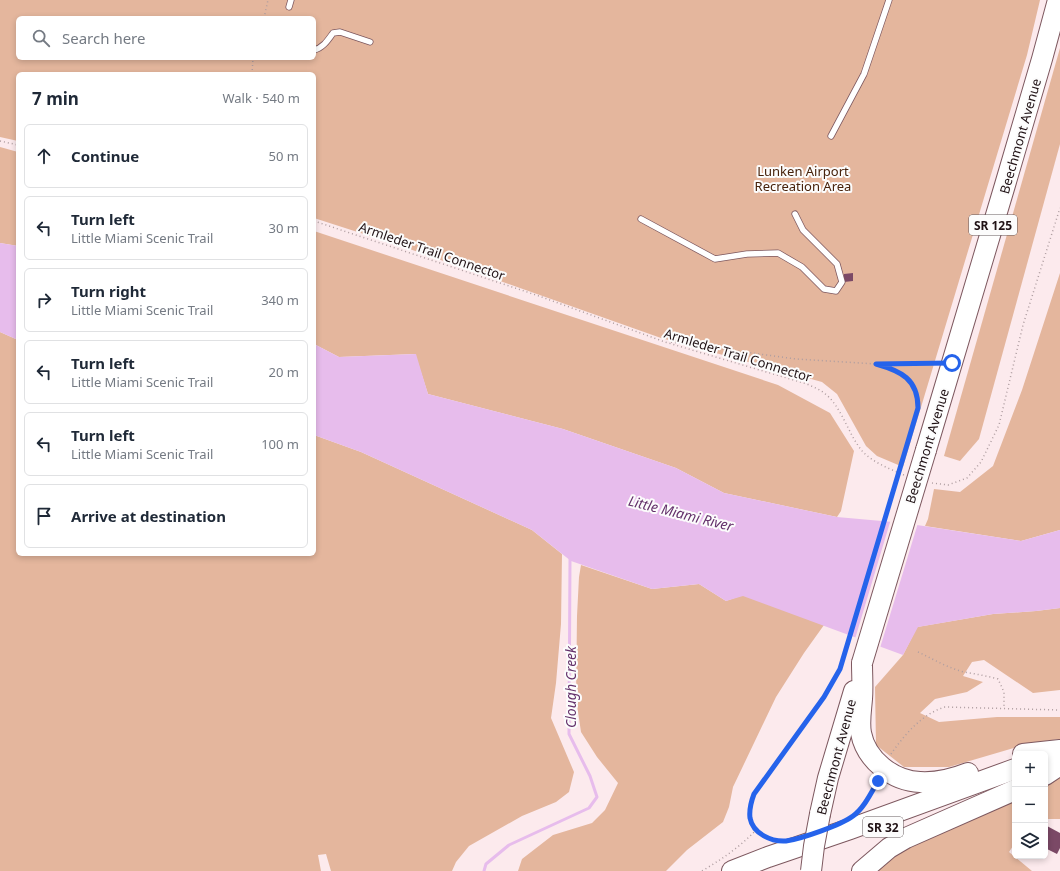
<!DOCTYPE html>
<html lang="en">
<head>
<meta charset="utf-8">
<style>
	:root { --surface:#fff; --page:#f6f6f7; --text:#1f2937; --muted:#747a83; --line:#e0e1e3 }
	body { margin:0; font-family:"Noto Sans",sans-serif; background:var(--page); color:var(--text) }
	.controls { position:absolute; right:12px; bottom:12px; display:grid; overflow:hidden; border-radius:6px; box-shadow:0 2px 6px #0003 }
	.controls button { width:36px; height:36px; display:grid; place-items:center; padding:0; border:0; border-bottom:1px solid var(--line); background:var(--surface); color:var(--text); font:20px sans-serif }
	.stop { position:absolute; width:12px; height:12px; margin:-9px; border:3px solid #2563eb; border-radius:50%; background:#fff }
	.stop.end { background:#2563eb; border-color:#fff; box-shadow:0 1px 4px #0008 }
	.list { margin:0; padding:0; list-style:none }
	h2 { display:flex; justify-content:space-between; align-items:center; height:52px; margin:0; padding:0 16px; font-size:17px }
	h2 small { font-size:13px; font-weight:400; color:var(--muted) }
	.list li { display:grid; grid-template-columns:26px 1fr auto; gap:12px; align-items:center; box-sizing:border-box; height:64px; margin:0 8px 8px; padding:0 8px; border:1px solid var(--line); border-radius:6px }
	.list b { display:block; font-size:15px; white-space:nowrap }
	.list p { margin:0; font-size:13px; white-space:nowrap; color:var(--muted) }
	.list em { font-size:13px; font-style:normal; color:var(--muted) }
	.icon { flex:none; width:22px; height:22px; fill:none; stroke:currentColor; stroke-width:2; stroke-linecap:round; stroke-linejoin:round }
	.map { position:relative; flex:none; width:1060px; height:871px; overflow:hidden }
	.search { position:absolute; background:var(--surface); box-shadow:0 2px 6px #0003; left:16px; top:16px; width:300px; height:44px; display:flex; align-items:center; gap:10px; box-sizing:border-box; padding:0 14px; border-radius:6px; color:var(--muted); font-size:15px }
	.panel { position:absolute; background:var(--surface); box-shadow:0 2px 6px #0003; left:16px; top:72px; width:300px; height:484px; border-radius:6px }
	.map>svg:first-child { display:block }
</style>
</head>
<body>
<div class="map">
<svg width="1060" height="871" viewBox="0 0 1060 871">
	<rect width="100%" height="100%" fill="#fceaed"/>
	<g fill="#e4b69d" fill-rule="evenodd">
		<path d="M0 0H1040L1027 55 903 467 877 456 866 446 837 394 822 382 661 338 404 247 314 218V74H18V141L0 137ZM18 18H314V58H18Z"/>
		<polygon points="1060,48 1060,144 979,439 960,461 944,456"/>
		<polygon points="0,147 18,152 18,246 0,243"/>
		<polygon points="314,231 778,385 830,413 854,451 841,511 837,517 724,493 676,468 563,429 428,394 415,354 339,357 314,344"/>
		<polygon points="1060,273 1060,530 1021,541 925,526 928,519 934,489 960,492 993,466 1022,390"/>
		<polygon points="0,332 18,340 18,554 314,554 314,435 361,452 532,530 562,554 561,624 556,683 551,718 574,772 569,792 556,802 522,816 469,846 456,862 452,871 331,871 326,854 318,855 321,871 0,871"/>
		<polygon points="581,565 652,589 699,584 726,601 743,595 824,625 804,653 776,697 733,787 729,807 723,822 687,850 666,871 518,871 522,859 553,835 592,823 605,810 618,783 597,757 581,732 576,698 577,616 579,577"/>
		<polygon points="1060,608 1060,690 1033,693 984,660 972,662 963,676 983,682 967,692 935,699 920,713 939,722 997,717 1060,717 1060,739 1031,743 949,767 904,767 876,745 875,687 903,655 917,627 993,614 1036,611"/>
		<polygon points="1060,774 1060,819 1045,819 1045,782"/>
		<polygon points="1015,798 1015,843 1009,852 1032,871 875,871 911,843"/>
	</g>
	<g fill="#e7bcec">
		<polygon points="0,243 18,246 18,340 0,332"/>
		<polygon points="314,344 339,357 416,354 428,394 563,429 676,468 724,493 837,517 904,523 1021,541 1060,530 1060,608 1036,611 993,614 918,627 903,655 743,596 726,601 699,584 652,589 571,561 532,530 361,452 314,435"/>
	</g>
	<polygon fill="#fceaed" points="891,519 918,523 880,648 855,639"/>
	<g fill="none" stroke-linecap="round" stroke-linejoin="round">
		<polyline stroke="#e7bcec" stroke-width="3" points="484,871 486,864 509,845 589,808 597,797 590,776 569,734 570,558"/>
	</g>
	<g fill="#7b4966">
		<polygon points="853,273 853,281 844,282 844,274"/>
		<polygon points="1047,826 1060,833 1060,848 1057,854 1045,848 1045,831"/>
	</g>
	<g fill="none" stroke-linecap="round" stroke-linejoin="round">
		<defs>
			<g id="lane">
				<polyline points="289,7 291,0"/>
				<path d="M314 50C323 48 328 40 333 33L340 32 370 42"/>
				<polyline points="831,136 864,74 889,0"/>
				<polyline points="641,219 715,259 747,254 778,253 802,267 824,289 836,291 842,282 837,264 803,230 795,214"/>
			</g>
			<g id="highway">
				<polyline points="926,450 1005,185 1042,59 1058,0"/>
				<path d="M862 663C862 675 863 687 862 699 861 711 859 722 861 733 866 760 893 781 920 782 937 783 953 779 968 773"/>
				<polyline points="1023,754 1060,750"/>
				<polyline points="1045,775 1060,765"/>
				<polyline points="820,814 828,778 854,691"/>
				<polyline points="732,871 768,857 850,829 1015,769"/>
				<polyline points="862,871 889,848 906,838 1015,790"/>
			</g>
		</defs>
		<use href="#lane" stroke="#7d585f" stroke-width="7"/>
		<use href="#highway" stroke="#7d585f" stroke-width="22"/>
		<g stroke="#ae9da0" stroke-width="1.5" stroke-dasharray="1 3" stroke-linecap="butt">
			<polyline points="264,18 268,0"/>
			<polyline points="252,74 253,58"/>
			<polyline points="0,141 18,145"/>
			<path d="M314 221 539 296 665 342 807 384C813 387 819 389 824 393 842 406 848 435 863 452 874 463 890 469 904 475"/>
			<polyline points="671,342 796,359 876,364 900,373 909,379 914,386 918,398 918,408 908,443"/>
			<polyline points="878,364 936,364"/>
			<polyline points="932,483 948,485 967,478 981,462 999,425 1023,325 1060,208"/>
			<path d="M918 652C933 659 948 668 964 672 976 674 987 676 998 679L1004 692V708"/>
			<path d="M891 754C905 734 922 714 945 707L1060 710"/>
			<polyline points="860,810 878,781"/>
			<path d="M773 839C759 836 748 824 750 809 752 788 771 770 783 754 793 740 803 726 813 712 826 694 838 677 845 656"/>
			<path d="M702 871C722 859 740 847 756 830"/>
		</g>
		<use href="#lane" stroke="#fff" stroke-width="5.5"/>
		<use href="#highway" stroke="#fff" stroke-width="20"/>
		<defs>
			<g id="highway-bridge">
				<polyline points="862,663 926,450"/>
				<polyline points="811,871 814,846 820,814"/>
			</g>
		</defs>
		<use href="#highway-bridge" stroke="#7d585f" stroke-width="22" stroke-linecap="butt"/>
		<polyline stroke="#ae9da0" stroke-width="1.5" stroke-dasharray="1 3" stroke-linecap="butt" points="845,656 908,443"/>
		<use href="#highway-bridge" stroke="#fff" stroke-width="20"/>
	</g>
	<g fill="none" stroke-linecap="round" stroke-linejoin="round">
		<path stroke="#2563eb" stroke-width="5" d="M878 781C871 793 864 808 853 816 841 825 801 839 786 841 772 842 753 834 750 818 749 810 751 802 754 794L824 697 840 669 918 408C918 379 901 371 876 364L952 363"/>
	</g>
	<g text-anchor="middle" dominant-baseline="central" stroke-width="4" stroke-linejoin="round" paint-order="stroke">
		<g fill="#fcfcfc" stroke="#62585a" stroke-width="1">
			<rect x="969" y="215" width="48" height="20" rx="3"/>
			<rect x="863" y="817" width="40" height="20" rx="3"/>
		</g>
		<g font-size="12" font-weight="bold" fill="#201215">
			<text x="993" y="225">SR 125</text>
			<text x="883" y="827">SR 32</text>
		</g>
		<g font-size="13" fill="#201215" stroke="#fcfcfc">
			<text transform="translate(1020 136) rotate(-74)">Beechmont Avenue</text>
			<text transform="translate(432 251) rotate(19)">Armleder Trail Connector</text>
			<text transform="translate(738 355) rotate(17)">Armleder Trail Connector</text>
			<text transform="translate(927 446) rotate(-73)">Beechmont Avenue</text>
			<text transform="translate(836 757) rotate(-75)">Beechmont Avenue</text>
		</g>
		<g font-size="13" fill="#47220b" stroke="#fcfcfc">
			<text x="803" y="171">Lunken Airport<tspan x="803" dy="15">Recreation Area</tspan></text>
		</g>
		<g font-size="14" font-style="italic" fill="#64316b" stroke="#fcfcfc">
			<text transform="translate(681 513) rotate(14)">Little Miami River</text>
			<text transform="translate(570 687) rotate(-90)">Clough Creek</text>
		</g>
	</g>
</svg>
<div class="controls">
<button>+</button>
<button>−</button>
<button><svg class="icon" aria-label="layers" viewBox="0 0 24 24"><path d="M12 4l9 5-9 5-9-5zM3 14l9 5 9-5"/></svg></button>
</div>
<div class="stop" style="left:952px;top:363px"></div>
<div class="stop end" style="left:878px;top:781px"></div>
<div class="search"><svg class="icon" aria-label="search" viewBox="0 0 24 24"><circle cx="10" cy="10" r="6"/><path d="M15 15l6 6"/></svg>Search here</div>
<section class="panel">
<h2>7 min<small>Walk · 540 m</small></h2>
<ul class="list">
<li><svg class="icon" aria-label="ahead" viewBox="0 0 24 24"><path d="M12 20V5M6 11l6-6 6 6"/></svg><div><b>Continue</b></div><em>50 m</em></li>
<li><svg class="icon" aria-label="left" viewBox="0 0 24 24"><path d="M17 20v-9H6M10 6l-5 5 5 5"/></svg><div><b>Turn left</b><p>Little Miami Scenic Trail</p></div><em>30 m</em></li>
<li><svg class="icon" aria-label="right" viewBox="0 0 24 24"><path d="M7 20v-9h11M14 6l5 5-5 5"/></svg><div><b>Turn right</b><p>Little Miami Scenic Trail</p></div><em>340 m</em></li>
<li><svg class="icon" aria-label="left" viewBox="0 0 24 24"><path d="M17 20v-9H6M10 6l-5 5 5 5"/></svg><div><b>Turn left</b><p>Little Miami Scenic Trail</p></div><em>20 m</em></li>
<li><svg class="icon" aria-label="left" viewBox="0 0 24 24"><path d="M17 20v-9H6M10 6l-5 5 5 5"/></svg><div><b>Turn left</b><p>Little Miami Scenic Trail</p></div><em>100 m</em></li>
<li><svg class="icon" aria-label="arrive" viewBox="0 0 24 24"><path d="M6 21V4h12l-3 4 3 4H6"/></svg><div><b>Arrive at destination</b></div></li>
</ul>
</section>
</div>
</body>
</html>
